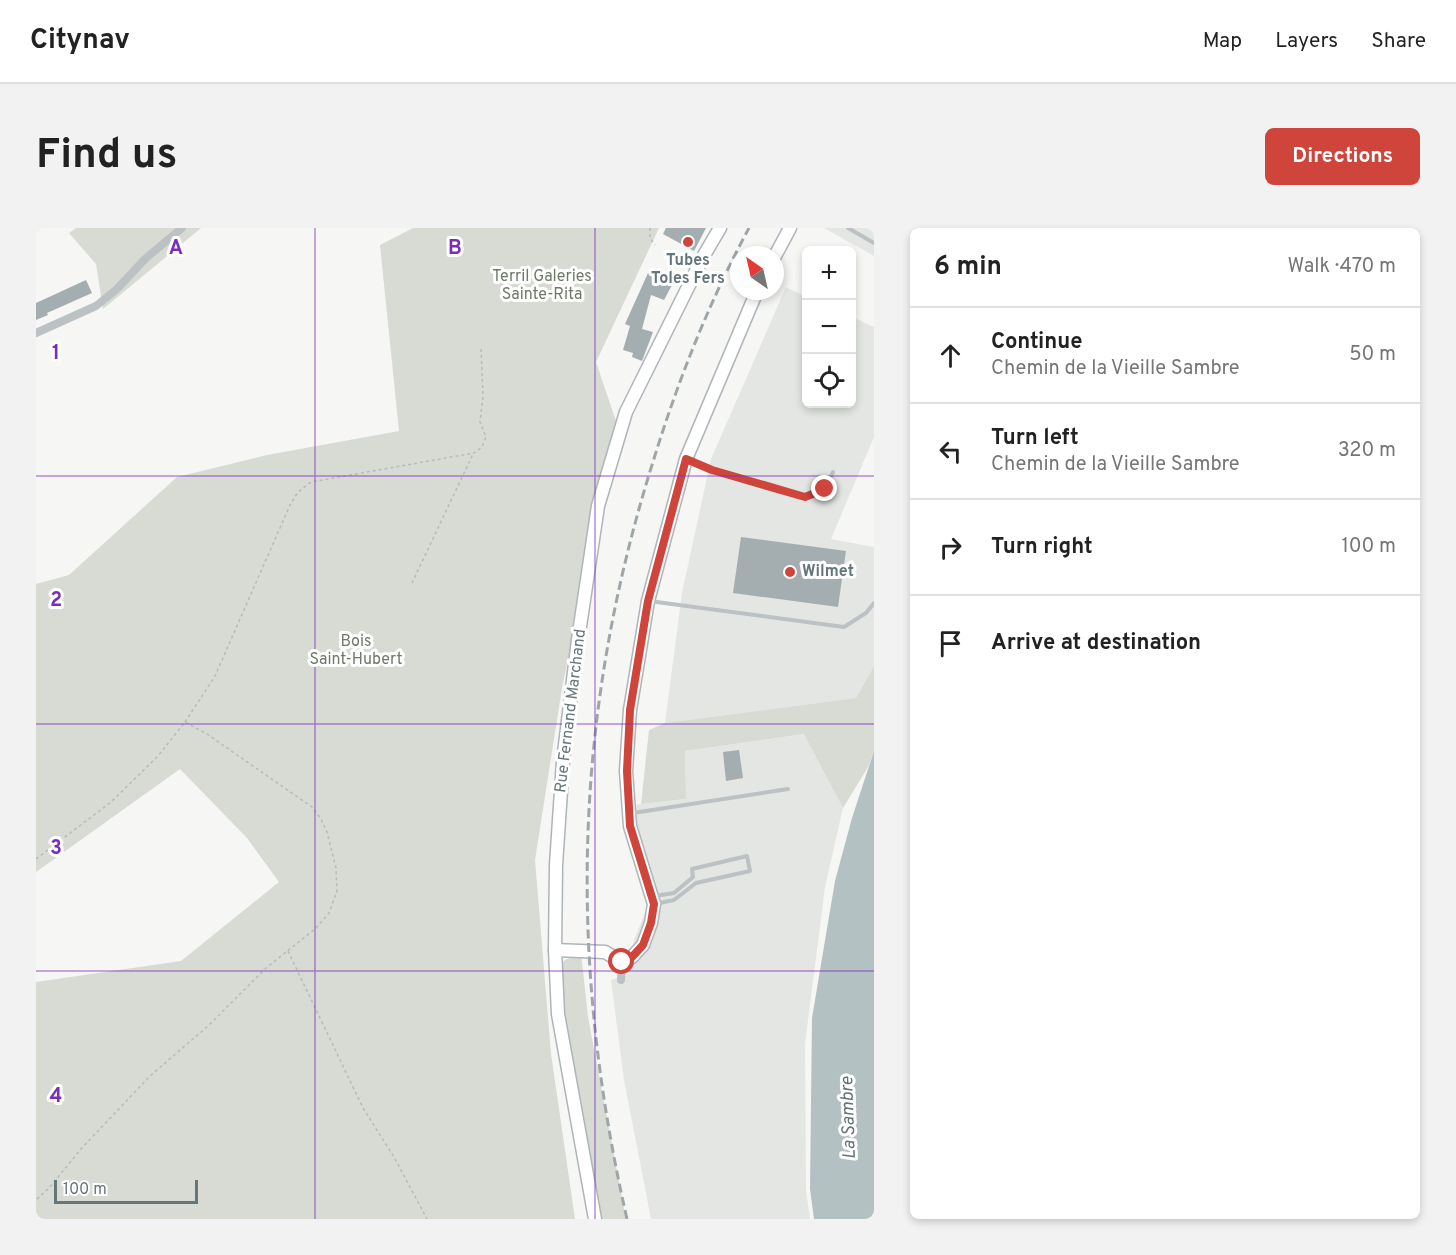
<!DOCTYPE html>
<html lang="en">
<head>
<meta charset="utf-8">
<style>
	:root { --surface:#fff; --page:#f2f2f2; --text:#222; --muted:#767676; --line:#e0e0e0; --accent:#cf443b }
	body { margin:0; font-family:Overpass,sans-serif; background:var(--page); color:var(--text) }
	.controls { position:absolute; right:18px; top:18px; display:grid; overflow:hidden; border-radius:9px; box-shadow:0 3px 9px #0003 }
	.controls button { width:54px; height:54px; display:grid; place-items:center; padding:0; border:0; border-bottom:2px solid var(--line); background:var(--surface); color:var(--text); font:30px sans-serif }
	.compass { position:absolute; left:694px; top:18px; width:54px; height:54px; border-radius:50%; background:var(--surface); box-shadow:0 3px 9px #0003; rotate:326deg }
	.scale { position:absolute; left:18px; bottom:15px; width:144px; box-sizing:border-box; padding-left:6px; border:3px solid #65767b; border-top:0; font-size:16px; line-height:21px; white-space:nowrap; color:#65767b; -webkit-text-stroke:4px #fff; paint-order:stroke }
	.stop { position:absolute; width:18px; height:18px; margin:-14px; border:4px solid #cf443b; border-radius:50%; background:#fff }
	.stop.end { background:#cf443b; border-color:#fff; box-shadow:0 2px 6px #0008 }
	.list { margin:0; padding:0; list-style:none }
	h2 { display:flex; justify-content:space-between; align-items:center; height:78px; margin:0; padding:0 24px; font-size:26px }
	h2 small { font-size:20px; font-weight:400; color:var(--muted) }
	.list li { display:grid; grid-template-columns:39px 1fr auto; gap:18px; align-items:center; box-sizing:border-box; height:96px; padding:0 24px; border-top:2px solid var(--line) }
	.list b { display:block; font-size:22px; white-space:nowrap }
	.list p { margin:0; font-size:20px; white-space:nowrap; color:var(--muted) }
	.list em { font-size:20px; font-style:normal; color:var(--muted) }
	.icon { flex:none; width:33px; height:33px; fill:none; stroke:currentColor; stroke-width:2; stroke-linecap:round; stroke-linejoin:round }
	.map { position:relative; flex:none; width:838px; height:991px; overflow:hidden; border-radius:9px }
	header { display:flex; align-items:center; gap:36px; box-sizing:border-box; height:84px; padding:0 30px; background:var(--surface); border-bottom:2px solid var(--line) }
	header strong { font-size:28px }
	nav { display:flex; gap:33px; margin-inline-start:auto; font-size:21px }
	.intro { display:flex; align-items:center; justify-content:space-between; box-sizing:border-box; height:144px; padding:0 36px }
	h1 { margin:0; font-size:42px }
	.button { padding:15px 27px; border-radius:9px; background:var(--accent); color:#fff; font-size:21px; font-weight:700 }
	main { display:flex; gap:36px; padding:0 36px }
	aside { flex:1; background:var(--surface); border-radius:9px; box-shadow:0 3px 9px #0003 }
	.map>svg:first-child { display:block }
</style>
</head>
<body>
<header>
<strong>Citynav</strong>
<nav><a>Map</a><a>Layers</a><a>Share</a></nav>
</header>
<div class="intro"><h1>Find us</h1><a class="button">Directions</a></div>
<main>
<div class="map">
<svg width="838" height="991" viewBox="0 0 838 991">
	<rect width="100%" height="100%" fill="#f6f6f4"/>
	<g fill="#e4e6e4">
		<polygon points="788,0 838,0 838,28"/>
		<polygon points="750,59 770,69 770,176 816,176 816,89 838,99 838,209 795,311 838,319 838,438 820,470 629,495 646,365 675,231"/>
		<polygon points="769,506 807,580 789,659 769,816 770,962 774,991 615,991 588,852 575,752 593,746 598,712 612,678 597,577 650,571 649,523"/>
	</g>
	<g fill="#d7dbd3">
		<polygon points="40,0 165,0 67,81 60,36 33,5"/>
		<polygon points="377,0 623,0 560,134 581,196 526,460 499,632 515,826 539,991 0,991 0,754 145,733 243,654 211,610 144,541 0,644 0,356 33,347 141,249 231,227 363,203 344,17"/>
		<polygon points="838,438 838,523 832,539 807,580 768,506 649,523 650,571 605,576 613,502 629,495 820,470"/>
		<polygon points="545,725 552,789 590,991 563,991 541,878 523,738 529,732"/>
	</g>
	<polygon fill="#b3c1c2" points="838,523 838,991 778,991 774,961 776,790 799,653 816,590"/>
	<g fill="#a4adb0">
		<polygon points="630,0 670,0 658,23 627,6"/>
		<polygon points="612,45 636,57 628,72 615,67 606,101 617,104 606,133 596,129 597,125 587,122 594,98 589,96"/>
		<polygon points="50,52 56,65 11,85 12,87 0,92 0,75"/>
		<polygon points="705,309 810,323 802,379 697,365"/>
		<polygon points="703,522 707,550 690,553 687,524"/>
	</g>
	<g fill="none" stroke-linecap="round" stroke-linejoin="round">
		<defs>
			<g id="secondary">
				<polyline points="739,28 754,0"/>
				<polyline points="519,722 569,724 586,734 596,729 607,717 615,695 618,676 594,598 590,543 594,482 612,373 650,231 721,63"/>
				<polyline points="559,991 522,786 519,722 520,637 527,533 542,412 562,278 590,184 667,29 684,0"/>
			</g>
		</defs>
		<use href="#secondary" stroke="#aeb5b8" stroke-width="15"/>
		<g stroke="#b6babc" stroke-width="1.5" stroke-dasharray="3 3" stroke-linecap="butt">
			<polyline points="614,0 614,10 619,17"/>
			<polyline points="376,355 437,226"/>
			<polyline points="149,494 179,448 254,277 262,264 275,254 438,225 446,219 450,209 444,194 447,169 445,119"/>
			<polyline points="0,631 75,574 122,528 149,494 171,506 276,579 285,591 291,604 300,640 301,663 293,685 279,701 230,740 172,798 114,848 45,921 13,960 0,972"/>
			<polyline points="252,723 327,880 358,929 391,991"/>
		</g>
		<g stroke="#bcc1c3" stroke-width="4">
			<polyline points="812,0 838,15"/>
			<polyline points="651,231 676,242 769,269 790,260 797,244"/>
			<polyline points="613,373 808,399 830,385 838,375"/>
			<polyline points="597,585 752,561"/>
			<polyline points="619,676 638,672 660,655 714,643 711,628 656,641 657,649 638,665 619,668"/>
		</g>
		<g stroke="#bcc1c3" stroke-width="8">
			<polyline points="0,105 60,78 81,61 109,31 146,0"/>
			<polyline points="585,752 586,734"/>
		</g>
		<use href="#secondary" stroke="#fff" stroke-width="12"/>
		<path stroke="#9ea6a9" stroke-width="3" stroke-dasharray="9 4.5" stroke-linecap="butt" d="M591 991C532 733 537 490 616 237 641 155 672 76 713 0"/>
	</g>
	<g fill="none" stroke-linecap="round" stroke-linejoin="round">
		<polyline stroke="#cf443b" stroke-width="8" points="586,734 596,729 607,717 615,695 618,676 594,598 591,543 594,482 612,373 650,231 676,242 769,269 789,261"/>
	</g>
	<path fill="none" stroke="#7b2cbf" stroke-width="1.5" stroke-opacity="0.55" d="M279 0V991M559 0V991M0 248H838M0 496H838M0 743H838"/>
	<g fill="#cf443b" stroke="#fff" stroke-width="2">
		<circle cx="652" cy="14" r="6"/>
		<circle cx="754" cy="344" r="6"/>
	</g>
	<g text-anchor="middle" dominant-baseline="central" stroke-width="6" stroke-linejoin="round" paint-order="stroke">
		<g font-size="16" font-weight="bold" fill="#65767b" stroke="#fff">
			<text x="652" y="33">Tubes<tspan x="652" dy="18">Toles Fers</tspan></text>
			<text x="766" y="344" text-anchor="start">Wilmet</text>
		</g>
		<g font-size="16" fill="#6e7967" stroke="#fff">
			<text x="506" y="49">Terril Galeries<tspan x="506" dy="18">Sainte-Rita</tspan></text>
			<text x="320" y="414">Bois<tspan x="320" dy="18">Saint-Hubert</tspan></text>
		</g>
		<g font-size="16" fill="#65767b" stroke="#fff">
			<text transform="translate(535 483) rotate(-83)">Rue Fernand Marchand</text>
		</g>
		<g font-size="18" font-style="italic" fill="#607476" stroke="#fff">
			<text transform="translate(813 890) rotate(-92)">La Sambre</text>
		</g>
	</g>
	<g font-size="20" text-anchor="middle" font-weight="bold" fill="#7b2cbf" stroke="#fff" stroke-width="6" stroke-linejoin="round" paint-order="stroke">
		<text x="140" y="26">A</text>
		<text x="419" y="26">B</text>
		<text x="20" y="131">1</text>
		<text x="20" y="378">2</text>
		<text x="20" y="626">3</text>
		<text x="20" y="874">4</text>
	</g>
</svg>
<div class="controls">
<button>+</button>
<button>−</button>
<button><svg class="icon" aria-label="locate" viewBox="0 0 24 24"><circle cx="12" cy="12" r="6"/><path d="M12 2v4M12 18v4M2 12h4M18 12h4"/></svg></button>
</div>
<svg class="compass" viewBox="-18 -18 36 36"><path d="M0-13l5 13h-10z" fill="#e53935"/><path d="M0 13l5-13h-10z" fill="#767676"/></svg>
<div class="scale">100 m</div>
<div class="stop" style="left:586px;top:734px"></div>
<div class="stop end" style="left:789px;top:261px"></div>
</div>
<aside>
<h2>6 min<small>Walk · 470 m</small></h2>
<ul class="list">
<li><svg class="icon" aria-label="ahead" viewBox="0 0 24 24"><path d="M12 20V5M6 11l6-6 6 6"/></svg><div><b>Continue</b><p>Chemin de la Vieille Sambre</p></div><em>50 m</em></li>
<li><svg class="icon" aria-label="left" viewBox="0 0 24 24"><path d="M17 20v-9H6M10 6l-5 5 5 5"/></svg><div><b>Turn left</b><p>Chemin de la Vieille Sambre</p></div><em>320 m</em></li>
<li><svg class="icon" aria-label="right" viewBox="0 0 24 24"><path d="M7 20v-9h11M14 6l5 5-5 5"/></svg><div><b>Turn right</b></div><em>100 m</em></li>
<li><svg class="icon" aria-label="arrive" viewBox="0 0 24 24"><path d="M6 21V4h12l-3 4 3 4H6"/></svg><div><b>Arrive at destination</b></div></li>
</ul>
</aside>
</main>
</body>
</html>
